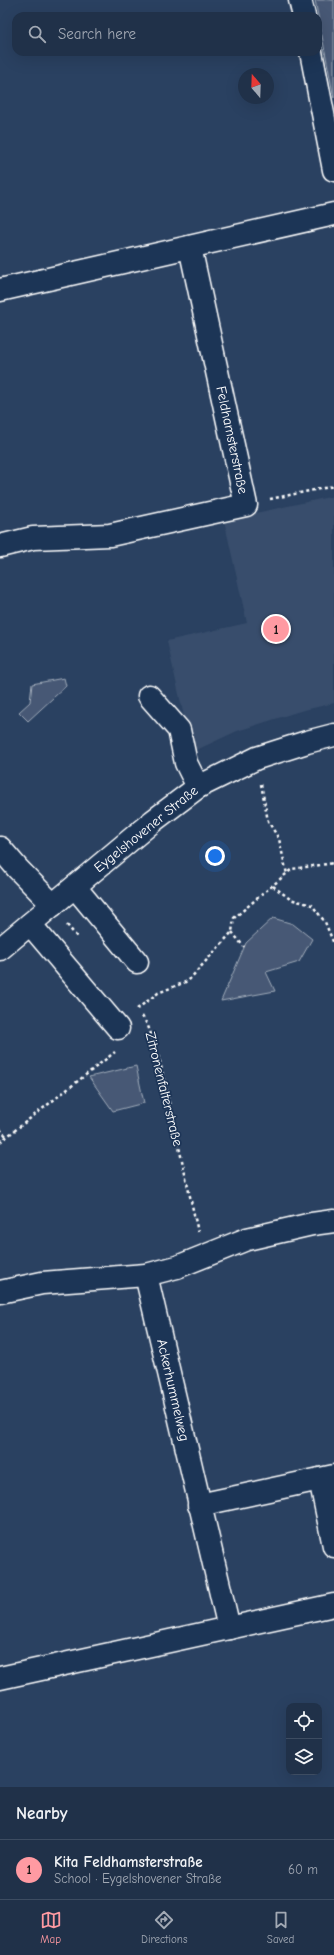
<!DOCTYPE html>
<html lang="en">
<head>
<meta charset="utf-8">
<style>
	:root { --surface:#203149; --page:#2d3d53; --text:#f1f3f6; --muted:#a2a9b4; --line:#3d4c61; --accent:#ff9aa2 }
	body { margin:0; font-family:"Comic Neue",sans-serif; background:var(--page); color:var(--text) }
	.controls { position:absolute; right:12px; bottom:12px; display:grid; overflow:hidden; border-radius:8px; box-shadow:0 4px 16px #0002 }
	.controls button { width:36px; height:36px; display:grid; place-items:center; padding:0; border:0; border-bottom:1px solid var(--line); background:var(--surface); color:var(--text); font:20px sans-serif }
	.compass { position:absolute; left:238px; top:68px; width:36px; height:36px; border-radius:50%; background:var(--surface); box-shadow:0 4px 16px #0002; rotate:341deg }
	.you { position:absolute; left:215px; top:856px; width:14px; height:14px; margin:-10px; border:3px solid #fff; border-radius:50%; background:#1a73e8; box-shadow:0 0 0 6px #1a73e833 }
	.badge { display:grid; place-items:center; width:26px; height:26px; border-radius:50%; background:var(--accent); color:#111; font-size:13px; font-weight:700 }
	.pin { position:absolute; translate:-50% -50%; border:2px solid #fff; box-shadow:0 1px 4px #0006 }
	.list { margin:0; padding:0; list-style:none }
	h2 { display:flex; justify-content:space-between; align-items:center; height:52px; margin:0; padding:0 16px; font-size:17px }
	h2 small { font-size:13px; font-weight:400; color:var(--muted) }
	.list li { display:grid; grid-template-columns:26px 1fr auto; gap:12px; align-items:center; box-sizing:border-box; height:60px; padding:0 16px; border-top:1px solid var(--line) }
	.list b { display:block; font-size:15px; white-space:nowrap }
	.list p { margin:0; font-size:13px; white-space:nowrap; color:var(--muted) }
	.list em { font-size:13px; font-style:normal; color:var(--muted) }
	.icon { flex:none; width:22px; height:22px; fill:none; stroke:currentColor; stroke-width:2; stroke-linecap:round; stroke-linejoin:round }
	.map { position:relative; flex:none; width:334px; height:1787px; overflow:hidden }
	.search { position:absolute; background:var(--surface); box-shadow:0 4px 16px #0002; left:12px; right:12px; top:12px; height:44px; display:flex; align-items:center; gap:10px; box-sizing:border-box; padding:0 14px; border-radius:12px; color:var(--muted); font-size:15px }
	.sheet { height:112px; background:var(--surface) }
	nav { display:flex; justify-content:space-around; align-items:center; box-sizing:border-box; height:56px; border-top:1px solid var(--line); background:var(--surface); font-size:11px; color:var(--muted) }
	nav a { display:grid; justify-items:center; gap:2px }
	nav .on { color:var(--accent) }
	.map>svg:first-child { display:block }
</style>
</head>
<body>
<div class="map">
<svg width="334" height="1787" viewBox="0 0 334 1787">
	<rect width="100%" height="100%" fill="#2a4161"/>
	<filter id="ink" filterUnits="userSpaceOnUse"><feTurbulence type="fractalNoise" baseFrequency=".025" numOctaves="2"/><feDisplacementMap in="SourceGraphic" scale="8" xChannelSelector="R" yChannelSelector="G"/><feConvolveMatrix kernelMatrix="1 2 1 2 8 2 1 2 1" color-interpolation-filters="sRGB"/></filter>
	<g filter="url(#ink)">
		<polygon fill="#394e6c" points="334,496 334,703 300,711 237,731 192,752 167,641 247,623 224,520"/>
		<g fill="#465975" stroke="#a2acba">
			<polygon points="315,0 334,0 334,98"/>
			<polygon points="64,678 66,686 28,721 19,712 30,702 32,684"/>
			<polygon points="273,918 293,924 312,939 299,962 266,972 275,991 221,1001 246,943"/>
			<polygon points="136,1066 144,1103 113,1111 89,1077"/>
		</g>
		<g fill="none" stroke-linecap="round" stroke-linejoin="round">
			<defs>
				<g id="minor">
					<polyline points="300,0 304,16"/>
					<polyline points="311,52 334,170"/>
					<polyline points="0,290 334,214"/>
					<polyline points="0,546 33,538 110,535 246,505 190,247"/>
					<polyline points="149,696 179,730 186,763 198,787"/>
					<polyline points="0,848 18,869 53,905"/>
					<polyline points="75,887 137,962"/>
					<polyline points="30,924 118,1028"/>
					<polyline points="0,949 153,821 198,787 257,758 307,742 334,735"/>
					<polyline points="146,1275 229,1628"/>
					<polyline points="0,1292 42,1283 146,1275 177,1267 247,1239 312,1224 334,1221"/>
					<polyline points="320,1479 334,1546"/>
					<polyline points="199,1505 334,1476"/>
					<polyline points="0,1678 334,1605"/>
				</g>
			</defs>
			<use href="#minor" stroke="#fff" stroke-width="25"/>
			<g stroke="#fff" stroke-width="2.5" stroke-dasharray="3 3" stroke-linecap="butt">
				<polyline points="270,499 334,486"/>
				<polyline points="261,784 268,821 279,839 287,874"/>
				<polyline points="273,886 290,899 312,905 325,922 334,944"/>
				<polyline points="67,925 77,937"/>
				<polyline points="232,932 244,947"/>
				<polyline points="137,1009 158,993 188,981 232,932 234,918 292,869 334,863"/>
				<polyline points="142,1016 148,1026 158,1053 198,1232"/>
				<polyline points="0,1129 7,1137"/>
				<polyline points="0,1142 115,1052"/>
			</g>
			<use href="#minor" stroke="#1d3557" stroke-width="22"/>
		</g>
	</g>
	<g text-anchor="middle" dominant-baseline="central" stroke-width="3.5" stroke-linejoin="round" paint-order="stroke">
		<g font-size="14" fill="#fff" stroke="#1d3557">
			<text transform="translate(232 440) rotate(78)">Feldhamsterstraße</text>
			<text transform="translate(146 829) rotate(-39)">Eygelshovener Straße</text>
			<text transform="translate(164 1089) rotate(76)">Zitronenfalterstraße</text>
			<text transform="translate(173 1390) rotate(77)">Ackerhummelweg</text>
		</g>
	</g>
</svg>
<div class="controls">
<button><svg class="icon" aria-label="locate" viewBox="0 0 24 24"><circle cx="12" cy="12" r="6"/><path d="M12 2v4M12 18v4M2 12h4M18 12h4"/></svg></button>
<button><svg class="icon" aria-label="layers" viewBox="0 0 24 24"><path d="M12 4l9 5-9 5-9-5zM3 14l9 5 9-5"/></svg></button>
</div>
<svg class="compass" viewBox="-18 -18 36 36"><path d="M0-13l5 13h-10z" fill="#e53935"/><path d="M0 13l5-13h-10z" fill="#a2a9b4"/></svg>
<div class="you"></div>
<div class="pin badge" style="left:276px;top:629px">1</div>
<div class="search"><svg class="icon" aria-label="search" viewBox="0 0 24 24"><circle cx="10" cy="10" r="6"/><path d="M15 15l6 6"/></svg>Search here</div>
</div>
<section class="sheet">
<h2>Nearby<small></small></h2>
<ul class="list">
<li><span class="badge">1</span><div><b>Kita Feldhamsterstraße</b><p>School · Eygelshovener Straße</p></div><em>60 m</em></li>
</ul>
</section>
<nav>
<a class="on"><svg class="icon" aria-label="map" viewBox="0 0 24 24"><path d="M3 6l6-2 6 2 6-2v14l-6 2-6-2-6 2zM9 4v14M15 6v14"/></svg>Map</a>
<a><svg class="icon" aria-label="directions" viewBox="0 0 24 24"><path d="M12 3l9 9-9 9-9-9zM9 14v-3h6M13 9l2 2-2 2"/></svg>Directions</a>
<a><svg class="icon" aria-label="saved" viewBox="0 0 24 24"><path d="M7 4h10v16l-5-4-5 4z"/></svg>Saved</a>
</nav>
</body>
</html>
